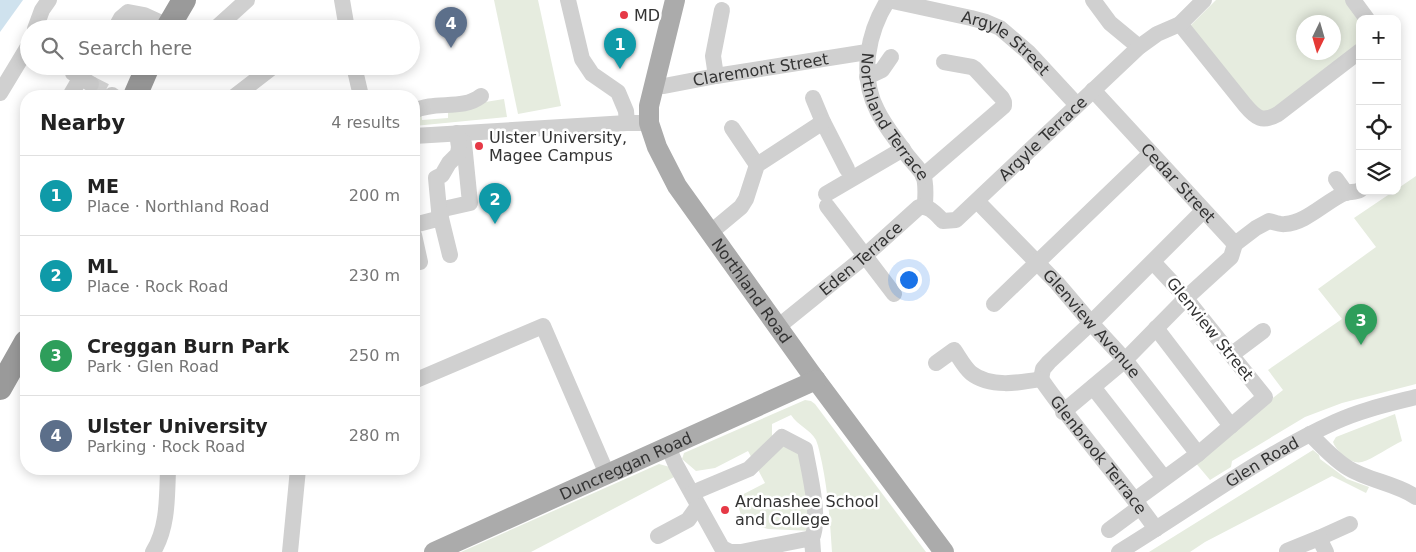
<!DOCTYPE html>
<html lang="en">
<head>
<meta charset="utf-8">
<style>
	:root { --surface:#fff; --page:#f2f2f2; --text:#222; --muted:#767676; --line:#e0e0e0; --accent:#e63946 }
	body { margin:0; font-family:"DejaVu Sans",sans-serif; background:var(--page); color:var(--text) }
	.controls { position:absolute; right:15px; top:15px; display:grid; overflow:hidden; border-radius:10px; box-shadow:0 2px 12px #0003 }
	.controls button { width:45px; height:45px; display:grid; place-items:center; padding:0; border:0; border-bottom:1px solid var(--line); background:var(--surface); color:var(--text); font:25px sans-serif }
	.compass { position:absolute; left:1296px; top:15px; width:45px; height:45px; border-radius:50%; background:var(--surface); box-shadow:0 2px 12px #0003; rotate:185deg }
	.you { position:absolute; left:908px; top:279px; width:18px; height:18px; margin:-12px; border:4px solid #fff; border-radius:50%; background:#1a73e8; box-shadow:0 0 0 8px #1a73e833 }
	.badge { display:grid; place-items:center; width:32px; height:32px; border-radius:50%; background:var(--accent); color:#fff; font-size:16px; font-weight:700 }
	.pin { position:absolute; translate:-50% -41px; filter:drop-shadow(0 1px 2px #0008) }
	.pin::after { content:''; position:absolute; top:26px; width:18px; height:15px; background:inherit; clip-path:polygon(0 0,100% 0,50% 100%) }
	.list { margin:0; padding:0; list-style:none }
	h2 { display:flex; justify-content:space-between; align-items:center; height:65px; margin:0; padding:0 20px; font-size:21px }
	h2 small { font-size:16px; font-weight:400; color:var(--muted) }
	.list li { display:grid; grid-template-columns:32px 1fr auto; gap:15px; align-items:center; box-sizing:border-box; height:80px; padding:0 20px; border-top:1px solid var(--line) }
	.list b { display:block; font-size:19px; white-space:nowrap }
	.list p { margin:0; font-size:16px; white-space:nowrap; color:var(--muted) }
	.list em { font-size:16px; font-style:normal; color:var(--muted) }
	.icon { flex:none; width:28px; height:28px; fill:none; stroke:currentColor; stroke-width:2; stroke-linecap:round; stroke-linejoin:round }
	.map { position:relative; flex:none; width:1416px; height:552px; overflow:hidden }
	.search { position:absolute; background:var(--surface); box-shadow:0 2px 12px #0003; left:20px; top:20px; width:400px; height:55px; display:flex; align-items:center; gap:12px; box-sizing:border-box; padding:0 18px; border-radius:28px; color:var(--muted); font-size:19px }
	.panel { position:absolute; background:var(--surface); box-shadow:0 2px 12px #0003; left:20px; top:90px; width:400px; height:385px; border-radius:20px }
	.map>svg:first-child { display:block }
</style>
</head>
<body>
<div class="map">
<svg width="1416" height="552" viewBox="0 0 1416 552">
	<rect width="100%" height="100%" fill="#fff"/>
	<g fill="#e6ecdf" fill-rule="evenodd">
		<polygon points="494,0 538,0 561,106 518,114"/>
		<path d="M1216 0H1345L1360 20V46L1277 110 1262 115 1189 27ZM1304 22H1334V52H1304Z"/>
		<polygon points="504,99 507,117 414,126 414,113 421,110 422,120 448,118 448,108"/>
		<polygon points="1416,176 1416,384 1342,403 1305,417 1232,461 1231,467 1210,480 1194,461 1283,390 1268,370 1342,319 1318,289 1376,247 1354,218 1394,191 1397,191 1397,189"/>
		<path d="M805 400 811 401 815 404 926 552H832C830 522 828 492 822 463 820 455 819 447 816 440 810 429 798 426 791 415L772 424V438L802 455 812 531 768 529 743 522 736 498 765 483 748 451 715 468 696 471 682 459 684 453Z"/>
		<path d="M1395 414 1402 441C1391 446 1373 459 1362 462 1351 465 1337 452 1333 442L1336 437Z"/>
		<polygon points="1313,450 1319,455 1320,459 1347,479 1369,487 1366,493 1332,476 1205,542 1190,552 1149,552"/>
		<polygon points="659,464 670,467 676,476 531,552 461,552"/>
	</g>
	<polygon fill="#cfe2ee" points="0,0 23,0 0,32"/>
	<g fill="none" stroke-linecap="round" stroke-linejoin="round">
		<polyline stroke="#d6d6d6" stroke-width="16" stroke-dasharray="16 8" stroke-linecap="butt" points="91,84 112,95"/>
		<g stroke="#d0d0d0" stroke-width="16">
			<polyline points="342,0 347,29"/>
			<polyline points="568,0 582,59 592,74 618,92 626,111 627,123"/>
			<path id="s1" d="M888 0C868 32 859 75 877 110 884 125 895 138 904 151 909 159 919 168 923 175 927 184 925 197 925 206"/>
			<path id="s2" d="M888 0 971 18 986 22 1000 28 1028 52 1077 105"/>
			<polyline points="1093,0 1110,23 1139,47"/>
			<polyline points="1353,0 1367,19"/>
			<path d="M1180 24 1245 105C1256 118 1262 123 1278 114L1360 51"/>
			<polyline points="35,29 42,10 49,0"/>
			<polyline points="115,29 121,18 128,12 144,15 168,26"/>
			<polyline points="215,29 247,0"/>
			<polyline points="73,66 73,73 91,84"/>
			<polyline points="354,66 361,96"/>
			<polyline points="716,76 713,56 722,10"/>
			<polyline points="867,77 882,70 891,57"/>
			<path id="s3" d="M653 86H664L716 76 867 52"/>
			<path id="s4" d="M1093 90 1235 244 1256 228 1269 221C1274 222 1280 225 1285 224 1306 223 1326 201 1345 193 1350 191 1355 193 1360 190"/>
			<polyline points="0,93 29,45"/>
			<polyline points="112,95 113,96"/>
			<polyline points="70,96 81,77"/>
			<polyline points="235,96 274,66"/>
			<polyline points="813,98 823,122 847,169"/>
			<path d="M414 111C435 100 462 111 481 96"/>
			<polyline points="732,128 757,165"/>
			<polyline points="414,136 627,123 649,123"/>
			<polyline points="923,176 1004,106 1004,102 1002,98 975,69 972,67 944,62"/>
			<polyline points="1336,179 1346,193"/>
			<polyline points="826,194 903,149"/>
			<path id="s5" d="M977 201 1057 283 1091 323 1125 360 1198 454"/>
			<polyline points="827,206 894,294"/>
			<polyline points="439,210 470,203 464,143"/>
			<polyline points="414,225 441,218"/>
			<polyline points="711,232 741,207 746,199 757,165 823,122"/>
			<polyline points="414,235 420,262"/>
			<polyline points="450,255 439,210 436,178 442,175 449,163 458,154 459,147 457,133"/>
			<polyline points="994,304 1151,153"/>
			<path id="s6" d="M779 326 858 262 919 207C929 205 936 214 943 221L956 220 1139 47 1157 34 1180 24 1204 0"/>
			<polyline points="1156,328 1231,426"/>
			<polyline points="1231,355 1263,331"/>
			<path d="M936 363 954 350C959 357 964 367 971 373 990 388 1019 383 1041 379"/>
			<polyline points="1041,379 1043,369 1049,362 1091,323 1203,211"/>
			<path id="s7" d="M1041 379C1077 431 1120 478 1156 529"/>
			<polyline points="414,381 543,326 607,474"/>
			<polyline points="1093,387 1164,478"/>
			<polyline points="1063,412 1125,360 1186,298 1231,257 1235,244"/>
			<path d="M1310 434C1322 446 1333 459 1348 468 1369 481 1395 483 1416 497"/>
			<polyline points="668,447 676,465 722,548 730,552 741,552 812,538 813,552"/>
			<path d="M692 493 749 469 782 437 805 449C809 471 821 519 812 538"/>
			<polyline points="1135,500 1198,454 1265,397 1179,290 1153,262"/>
			<polyline points="1109,530 1140,507"/>
			<polyline points="658,536 688,520 698,506"/>
			<polyline points="1319,538 1350,524"/>
			<polyline points="1287,551 1319,538 1326,552"/>
			<path d="M153 552C168 528 167 497 168 469"/>
			<polyline points="290,552 298,469"/>
			<path id="s8" d="M1119 552C1190 509 1260 456 1335 422 1361 410 1389 404 1416 397"/>
		</g>
		<g stroke="#ababab" stroke-width="20">
			<path id="s9" d="M675 0 649 106V123L657 147 677 186 810 372 944 552"/>
			<path id="s10" d="M434 552 816 380"/>
		</g>
		<g stroke="#9a9a9a" stroke-width="24">
			<polyline points="167,29 184,0"/>
			<polyline points="135,96 148,66"/>
			<polyline points="0,388 26,342"/>
		</g>
	</g>
	<g fill="#e63946" stroke="#fff" stroke-width="2">
		<circle cx="624" cy="15" r="5"/>
		<circle cx="479" cy="146" r="5"/>
		<circle cx="725" cy="510" r="5"/>
	</g>
	<g text-anchor="middle" dominant-baseline="central" stroke-width="5" stroke-linejoin="round" paint-order="stroke">
		<g font-size="16" fill="#333" stroke="#fff" text-anchor="start">
			<text x="634" y="15">MD</text>
			<text x="489" y="137">Ulster University,<tspan x="489" dy="18">Magee Campus</tspan></text>
			<text x="735" y="501">Ardnashee School<tspan x="735" dy="18">and College</tspan></text>
		</g>
		<g font-size="16" fill="#333" stroke="#fff">
			<text stroke="none"><textPath href="#s2" startOffset="128">Argyle Street</textPath></text>
			<text stroke="none"><textPath href="#s3" startOffset="109">Claremont Street</textPath></text>
			<text stroke="none"><textPath href="#s1" startOffset="128">Northland Terrace</textPath></text>
			<text stroke="none"><textPath href="#s6" startOffset="345">Argyle Terrace</textPath></text>
			<text stroke="none"><textPath href="#s4" startOffset="126">Cedar Street</textPath></text>
			<text stroke="none"><textPath href="#s6" startOffset="106">Eden Terrace</textPath></text>
			<text stroke="none"><textPath href="#s9" startOffset="324">Northland Road</textPath></text>
			<text stroke="none"><textPath href="#s5" startOffset="168">Glenview Avenue</textPath></text>
			<text transform="translate(1210 329) rotate(51)">Glenview Street</text>
			<text stroke="none"><textPath href="#s7" startOffset="95">Glenbrook Terrace</textPath></text>
			<text stroke="none"><textPath href="#s8" startOffset="169">Glen Road</textPath></text>
			<text stroke="none"><textPath href="#s10" startOffset="210">Duncreggan Road</textPath></text>
		</g>
	</g>
</svg>
<div class="controls">
<button>+</button>
<button>−</button>
<button><svg class="icon" aria-label="locate" viewBox="0 0 24 24"><circle cx="12" cy="12" r="6"/><path d="M12 2v4M12 18v4M2 12h4M18 12h4"/></svg></button>
<button><svg class="icon" aria-label="layers" viewBox="0 0 24 24"><path d="M12 4l9 5-9 5-9-5zM3 14l9 5 9-5"/></svg></button>
</div>
<svg class="compass" viewBox="-18 -18 36 36"><path d="M0-13l5 13h-10z" fill="#e53935"/><path d="M0 13l5-13h-10z" fill="#767676"/></svg>
<div class="you"></div>
<div class="pin badge" style="left:620px;top:69px;background:#0f9aa8">1</div>
<div class="pin badge" style="left:495px;top:224px;background:#0f9aa8">2</div>
<div class="pin badge" style="left:1361px;top:345px;background:#2e9e5b">3</div>
<div class="pin badge" style="left:451px;top:48px;background:#5c6f8a">4</div>
<div class="search"><svg class="icon" aria-label="search" viewBox="0 0 24 24"><circle cx="10" cy="10" r="6"/><path d="M15 15l6 6"/></svg>Search here</div>
<section class="panel">
<h2>Nearby<small>4 results</small></h2>
<ul class="list">
<li><span class="badge" style="background:#0f9aa8">1</span><div><b>ME</b><p>Place · Northland Road</p></div><em>200 m</em></li>
<li><span class="badge" style="background:#0f9aa8">2</span><div><b>ML</b><p>Place · Rock Road</p></div><em>230 m</em></li>
<li><span class="badge" style="background:#2e9e5b">3</span><div><b>Creggan Burn Park</b><p>Park · Glen Road</p></div><em>250 m</em></li>
<li><span class="badge" style="background:#5c6f8a">4</span><div><b>Ulster University</b><p>Parking · Rock Road</p></div><em>280 m</em></li>
</ul>
</section>
</div>
</body>
</html>
